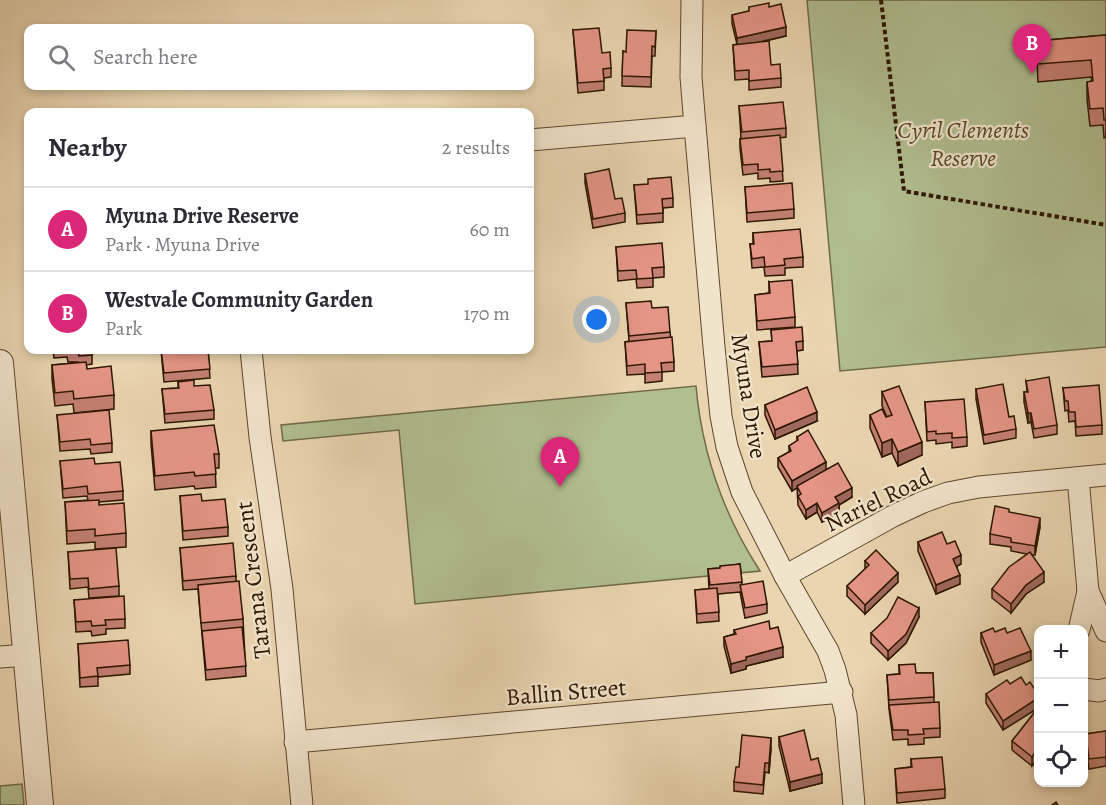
<!DOCTYPE html>
<html lang="en">
<head>
<meta charset="utf-8">
<style>
	:root { --surface:#fff; --page:#f7f7f7; --text:#2b2b33; --muted:#7c7c81; --line:#e1e1e2; --accent:#db2777 }
	body { margin:0; font-family:Alegreya,serif; background:var(--page); color:var(--text) }
	.controls { position:absolute; right:18px; bottom:18px; display:grid; overflow:hidden; border-radius:12px; box-shadow:0 3px 9px #0003 }
	.controls button { width:54px; height:54px; display:grid; place-items:center; padding:0; border:0; border-bottom:2px solid var(--line); background:var(--surface); color:var(--text); font:30px sans-serif }
	.you { position:absolute; left:597px; top:320px; width:21px; height:21px; margin:-15px; border:4px solid #fff; border-radius:50%; background:#1a73e8; box-shadow:0 0 0 9px #1a73e833 }
	.badge { display:grid; place-items:center; width:39px; height:39px; border-radius:50%; background:var(--accent); color:#fff; font-size:20px; font-weight:700 }
	.pin { position:absolute; translate:-50% -50px; filter:drop-shadow(0 2px 3px #0008) }
	.pin::after { content:''; position:absolute; top:32px; width:21px; height:18px; background:inherit; clip-path:polygon(0 0,100% 0,50% 100%) }
	.list { margin:0; padding:0; list-style:none }
	h2 { display:flex; justify-content:space-between; align-items:center; height:78px; margin:0; padding:0 24px; font-size:26px }
	h2 small { font-size:20px; font-weight:400; color:var(--muted) }
	.list li { display:grid; grid-template-columns:39px 1fr auto; gap:18px; align-items:center; box-sizing:border-box; height:84px; padding:0 24px; border-top:2px solid var(--line) }
	.list b { display:block; font-size:22px; white-space:nowrap }
	.list p { margin:0; font-size:20px; white-space:nowrap; color:var(--muted) }
	.list em { font-size:20px; font-style:normal; color:var(--muted) }
	.icon { flex:none; width:33px; height:33px; fill:none; stroke:currentColor; stroke-width:2; stroke-linecap:round; stroke-linejoin:round }
	.map { position:relative; flex:none; width:1106px; height:805px; overflow:hidden }
	.search { position:absolute; background:var(--surface); box-shadow:0 3px 9px #0003; left:24px; top:24px; width:510px; height:66px; display:flex; align-items:center; gap:15px; box-sizing:border-box; padding:0 21px; border-radius:12px; color:var(--muted); font-size:22px }
	.panel { position:absolute; background:var(--surface); box-shadow:0 3px 9px #0003; left:24px; top:108px; width:510px; height:246px; border-radius:12px }
	.map>svg:first-child { display:block }
</style>
</head>
<body>
<div class="map">
<svg width="1106" height="805" viewBox="0 0 1106 805">
	<rect width="100%" height="100%" fill="#e9d5b0"/>
	<filter id="stains"><feTurbulence type="fractalNoise" baseFrequency=".00333" numOctaves="4"/><feColorMatrix values="0 0 0 0 .2 0 0 0 0 .09 0 0 0 0 .02 0 0 0 .5 -.17"/></filter>
	<radialGradient id="worn" r=".72"><stop offset=".6" stop-color="#630" stop-opacity="0"/><stop offset="1" stop-color="#630" stop-opacity=".3"/></radialGradient>
	<g fill="#b1be90" stroke="#706a48" stroke-width="1.5">
		<polygon points="807,0 1106,0 1106,347 840,371"/>
		<path d="M696 386C702 454 723 514 760 571L415 604 399 430 283 441 281 425Z"/>
		<polygon points="22,784 24,805 0,805 0,786"/>
	</g>
	<g fill="none" stroke-linecap="round" stroke-linejoin="round">
		<defs>
			<g id="minor">
				<polyline points="692,0 691,77 695,126 714,347 721,416 727,447 742,492 785,576 828,651 835,670 846,715 854,805"/>
				<polyline points="530,140 695,126"/>
				<polyline points="251,350 260,437 282,589 302,805"/>
				<polyline points="1078,478 1088,591 1079,630"/>
				<polyline points="785,576 893,516 923,502 948,493 979,487 1106,475"/>
				<polyline points="1088,591 1106,631"/>
				<polyline points="0,657 27,655"/>
				<polyline points="1084,689 1099,691 1106,689"/>
				<polyline points="295,742 842,692"/>
			</g>
			<polyline id="tertiary" points="0,363 40,805"/>
		</defs>
		<use href="#minor" stroke="#5d462c" stroke-width="23"/>
		<use href="#tertiary" stroke="#5d462c" stroke-width="28"/>
		<polyline stroke="#2e1600" stroke-width="4" stroke-dasharray="4.5 3" stroke-linecap="butt" points="881,0 904,191 1106,225"/>
		<use href="#minor" stroke="#f1e4cc" stroke-width="21"/>
		<use href="#tertiary" stroke="#f1e4cc" stroke-width="26"/>
	</g>
	<g fill="#c48073" stroke="#2e1600" stroke-width="1.5">
		<polygon points="749,7 769,7 786,36 758,43 771,65 781,78 781,87 749,90 749,79 735,80 733,45 737,44 732,24 732,15 749,11"/>
		<polygon points="573,30 611,68 611,77 604,78 604,90 578,93"/>
		<polygon points="656,31 655,56 652,56 651,87 622,86 623,51 626,52"/>
		<polygon points="1106,35 1106,137 1104,138 1103,125 1090,126 1087,99 1087,82 1092,81 1091,77 1038,82 1036,41"/>
		<polygon points="739,106 786,128 786,137 780,138 783,181 770,182 770,178 758,179 758,173 743,175 740,148 740,139 741,139"/>
		<polygon points="585,174 615,199 625,213 625,222 593,228 585,183"/>
		<polygon points="634,185 673,198 673,207 663,208 663,222 637,224"/>
		<polygon points="745,187 794,209 794,218 747,222"/>
		<polygon points="753,233 803,257 803,267 785,268 785,275 765,276 764,267 752,268 750,244 753,244"/>
		<polygon points="616,247 664,267 664,277 653,278 653,287 637,288 636,279 618,281"/>
		<polygon points="769,282 795,317 795,327 757,330 755,295 769,293"/>
		<polygon points="626,303 652,308 670,332 674,362 674,371 662,372 662,381 645,383 645,374 627,375 625,342 629,341"/>
		<polygon points="771,330 803,341 803,350 797,351 798,374 762,377 759,342 772,341"/>
		<polygon points="50,350 100,350 100,352 92,353 92,364 86,365 87,369 114,395 114,409 74,413 73,404 55,406 52,379 52,365 78,363 78,362 68,362 67,357 54,358 53,350"/>
		<polygon points="161,350 208,350 210,378 164,382"/>
		<polygon points="1026,381 1057,425 1057,434 1034,438 1031,422 1028,423 1024,402 1024,392 1027,392"/>
		<polygon points="178,382 194,386 214,410 214,419 165,423 162,389 178,388"/>
		<polygon points="1063,388 1102,425 1102,434 1076,436 1075,421 1069,422 1068,410 1065,411"/>
		<polygon points="976,389 1009,417 1016,429 1016,438 984,444 976,399"/>
		<polygon points="882,392 922,455 898,466 892,453 882,457 870,428 870,415 887,417 882,406"/>
		<polygon points="925,402 967,437 967,446 952,448 952,442 936,444 936,440 927,441"/>
		<polygon points="765,405 817,421 775,439 765,415"/>
		<polygon points="57,415 112,443 112,452 91,454 90,449 60,451"/>
		<polygon points="151,431 219,454 219,468 215,468 216,487 195,489 194,486 155,490 151,444"/>
		<polygon points="797,437 852,497 839,505 839,513 822,522 817,512 806,519 798,505 797,487 792,491 778,467 778,458 789,452 789,446 797,441"/>
		<polygon points="60,461 95,464 123,491 123,500 99,502 99,505 126,533 126,547 95,549 95,542 67,544 65,502 88,500 87,496 63,498"/>
		<polygon points="180,496 202,501 228,527 228,536 183,540"/>
		<polygon points="1009,512 1040,527 1035,555 1032,555 1044,582 1026,594 1011,613 992,598 992,589 1027,554 1011,551 1011,547 990,544 990,534"/>
		<polygon points="918,542 947,544 961,564 957,566 960,584 936,594 918,551"/>
		<polygon points="180,548 236,576 236,581 243,619 246,676 206,680 198,589 183,590"/>
		<polygon points="68,552 119,586 119,596 89,598 88,587 70,589"/>
		<polygon points="865,561 898,582 865,614 847,596 847,586 865,569"/>
		<polygon points="740,564 742,585 767,604 767,613 745,618 740,592 718,594 719,621 697,623 695,590 709,589 708,569 720,568"/>
		<polygon points="74,600 125,619 125,628 106,629 106,634 92,636 91,631 76,632"/>
		<polygon points="919,617 906,643 888,660 871,643 871,633"/>
		<polygon points="770,629 783,657 746,666 746,669 731,673 724,646 724,637 734,634 734,630"/>
		<polygon points="995,632 1007,633 1031,660 994,675 981,642 981,633"/>
		<polygon points="78,644 130,665 130,674 98,677 98,686 80,687"/>
		<polygon points="899,665 916,673 933,673 934,702 940,728 940,737 924,738 924,744 908,745 908,739 893,740 889,709 887,675 899,674"/>
		<polygon points="1010,684 1026,685 1038,708 1003,730 986,703 986,694"/>
		<polygon points="1038,708 1038,758 1032,766 1012,750 1012,741"/>
		<polygon points="1106,731 1106,766 1089,769 1086,743 1086,734"/>
		<polygon points="779,737 811,760 822,783 790,791 779,746"/>
		<polygon points="771,748 769,773 765,772 763,794 734,791 734,782 739,767"/>
		<polygon points="911,759 945,789 945,798 897,803 895,769 911,767"/>
	</g>
	<g fill="#a0685e" stroke="#2e1600" stroke-width="1.5">
		<polygon points="786,27 786,36 737,47 737,38"/>
		<polygon points="817,412 817,421 775,439 775,430"/>
		<polygon points="1028,413 1031,413 1031,422 1028,423"/>
		<polygon points="892,439 892,453 882,457 882,443"/>
		<polygon points="922,442 922,455 898,466 898,452"/>
		<polygon points="826,462 826,471 792,491 792,481"/>
		<polygon points="852,488 852,497 839,505 839,513 822,522 822,513 835,497"/>
		<polygon points="817,503 817,512 806,519 806,510"/>
		<polygon points="1040,518 1040,527 1035,555 1035,546"/>
		<polygon points="961,555 961,564 953,568 953,559"/>
		<polygon points="1044,572 1044,582 1026,594 1011,613 1011,604 1026,585"/>
		<polygon points="898,573 898,582 865,614 865,605"/>
		<polygon points="960,575 960,584 936,594 936,585"/>
		<polygon points="919,608 919,617 906,643 888,660 888,651"/>
		<polygon points="783,647 783,657 746,666 746,669 731,673 731,664 746,657"/>
		<polygon points="1031,651 1031,660 994,675 994,665"/>
		<polygon points="1038,698 1038,708 1003,730 1003,721"/>
		<polygon points="771,738 771,748 769,773 769,763"/>
		<polygon points="1038,748 1038,758 1032,766 1032,757"/>
		<polygon points="822,774 822,783 790,791 790,782"/>
	</g>
	<g fill="#e49586" stroke="#2e1600" stroke-width="1.5">
		<polygon points="769,3 769,7 781,4 786,27 737,38 732,15 749,11 749,7"/>
		<polygon points="599,28 602,53 610,52 611,68 603,69 604,81 578,83 573,30"/>
		<polygon points="627,30 656,31 655,47 652,46 651,77 622,76 623,51 626,52"/>
		<polygon points="1106,35 1106,120 1104,120 1103,108 1090,109 1087,82 1093,81 1091,60 1038,64 1036,41"/>
		<polygon points="769,41 771,65 780,64 781,78 749,81 749,70 735,71 733,45"/>
		<polygon points="783,102 786,128 742,132 739,106"/>
		<polygon points="780,135 783,171 770,172 770,169 758,170 758,164 743,165 740,139"/>
		<polygon points="609,169 615,199 622,198 625,213 593,219 585,174"/>
		<polygon points="671,177 673,198 662,199 663,213 637,215 634,185 648,184 648,179"/>
		<polygon points="792,183 794,209 747,213 745,187"/>
		<polygon points="800,229 803,257 784,259 785,265 765,267 764,257 752,259 750,244 754,244 753,233"/>
		<polygon points="662,243 664,267 652,268 653,278 637,279 636,270 618,271 616,247"/>
		<polygon points="792,280 795,317 757,321 755,295 770,293 769,282"/>
		<polygon points="651,301 652,308 668,307 670,332 629,336 626,303"/>
		<polygon points="802,327 803,341 796,342 798,364 762,367 759,342 772,341 771,330"/>
		<polygon points="672,337 674,362 661,363 662,372 645,373 645,364 627,366 625,342"/>
		<polygon points="68,350 92,350 92,355 79,356 78,352 68,353"/>
		<polygon points="161,350 208,350 210,369 164,373"/>
		<polygon points="86,362 87,369 111,366 114,395 74,399 73,391 55,393 52,365"/>
		<polygon points="1049,377 1057,425 1034,429 1031,413 1028,413 1024,392 1028,392 1026,381"/>
		<polygon points="194,380 194,386 210,385 214,410 165,414 162,389 179,388 178,382"/>
		<polygon points="1003,384 1009,417 1014,416 1016,429 984,435 976,389"/>
		<polygon points="1099,385 1102,425 1076,427 1075,412 1069,412 1068,401 1065,401 1063,388"/>
		<polygon points="899,386 922,442 898,452 892,439 882,443 870,415 882,409 886,417 892,415 882,392"/>
		<polygon points="807,387 817,412 775,430 765,405"/>
		<polygon points="964,399 967,437 952,438 952,433 936,434 936,431 927,432 925,402"/>
		<polygon points="109,410 112,443 91,445 90,439 60,442 57,415"/>
		<polygon points="214,425 219,454 214,454 216,474 195,476 194,472 155,476 151,431"/>
		<polygon points="808,430 826,462 792,481 778,458 791,451 789,446 798,440 797,437"/>
		<polygon points="94,458 95,464 120,462 123,491 88,494 87,486 63,489 60,461"/>
		<polygon points="838,463 852,488 835,497 839,503 822,513 817,503 806,510 798,496 801,494 797,486"/>
		<polygon points="201,494 202,501 225,499 228,527 183,531 180,496"/>
		<polygon points="99,500 99,505 124,503 126,533 95,536 95,529 67,531 65,502"/>
		<polygon points="995,506 1009,509 1009,512 1040,518 1035,546 1011,542 1011,538 990,534"/>
		<polygon points="942,532 947,544 955,541 961,555 953,559 960,575 936,585 918,542"/>
		<polygon points="233,543 236,576 183,581 180,548"/>
		<polygon points="116,548 119,586 89,589 88,578 70,579 68,552"/>
		<polygon points="876,550 898,573 865,605 847,586 869,565 865,561"/>
		<polygon points="1030,552 1044,572 1026,585 1011,604 992,589 1009,567"/>
		<polygon points="740,564 742,582 710,585 708,569 720,568 720,566"/>
		<polygon points="239,581 243,619 201,623 198,585"/>
		<polygon points="763,581 767,604 745,608 740,585"/>
		<polygon points="717,588 719,612 697,614 695,590"/>
		<polygon points="124,596 125,619 105,620 106,625 92,626 91,621 76,622 74,600"/>
		<polygon points="898,597 919,608 906,634 888,651 871,633 887,618"/>
		<polygon points="769,621 770,629 778,627 783,647 746,657 746,660 731,664 724,637 736,634 734,630"/>
		<polygon points="242,627 246,666 206,670 202,631"/>
		<polygon points="993,628 995,632 1005,628 1007,633 1020,628 1031,651 994,665 981,633"/>
		<polygon points="128,640 130,665 97,668 98,676 80,678 78,644"/>
		<polygon points="915,664 916,673 933,673 934,697 889,700 887,675 900,674 899,665"/>
		<polygon points="1021,677 1026,685 1030,682 1038,694 1038,698 1003,721 986,694 1007,680 1010,684"/>
		<polygon points="939,702 940,728 923,729 924,734 908,735 908,730 893,730 889,705"/>
		<polygon points="1038,708 1038,748 1032,757 1012,741"/>
		<polygon points="804,730 811,760 818,758 822,774 790,782 779,737"/>
		<polygon points="1106,731 1106,757 1089,759 1086,734"/>
		<polygon points="742,735 771,738 769,763 765,763 763,785 734,782 736,767 739,767"/>
		<polygon points="942,757 945,789 897,793 895,769 912,767 911,759"/>
		<polygon points="1056,802 1058,805 1052,805"/>
	</g>
	<g text-anchor="middle" dominant-baseline="central" stroke-width="4.5" stroke-linejoin="round" paint-order="stroke">
		<g font-size="24" font-style="italic" fill="#55482b" stroke="#f1e4cc">
			<text x="963" y="130">Cyril Clements<tspan x="963" dy="28">Reserve</tspan></text>
		</g>
		<g font-size="24" fill="#2e1600" stroke="#f1e4cc">
			<text transform="translate(749 396) rotate(81)">Myuna Drive</text>
			<text transform="translate(878 500) rotate(-26)">Nariel Road</text>
			<text transform="translate(253 580) rotate(-97)">Tarana Crescent</text>
			<text transform="translate(566 692) rotate(-5)">Ballin Street</text>
		</g>
	</g>
	<rect width="100%" height="100%" filter="url(#stains)"/>
	<rect width="100%" height="100%" fill="url(#worn)"/>
</svg>
<div class="controls">
<button>+</button>
<button>−</button>
<button><svg class="icon" aria-label="locate" viewBox="0 0 24 24"><circle cx="12" cy="12" r="6"/><path d="M12 2v4M12 18v4M2 12h4M18 12h4"/></svg></button>
</div>
<div class="you"></div>
<div class="pin badge" style="left:560px;top:487px">A</div>
<div class="pin badge" style="left:1032px;top:74px">B</div>
<div class="search"><svg class="icon" aria-label="search" viewBox="0 0 24 24"><circle cx="10" cy="10" r="6"/><path d="M15 15l6 6"/></svg>Search here</div>
<section class="panel">
<h2>Nearby<small>2 results</small></h2>
<ul class="list">
<li><span class="badge">A</span><div><b>Myuna Drive Reserve</b><p>Park · Myuna Drive</p></div><em>60 m</em></li>
<li><span class="badge">B</span><div><b>Westvale Community Garden</b><p>Park</p></div><em>170 m</em></li>
</ul>
</section>
</div>
</body>
</html>
